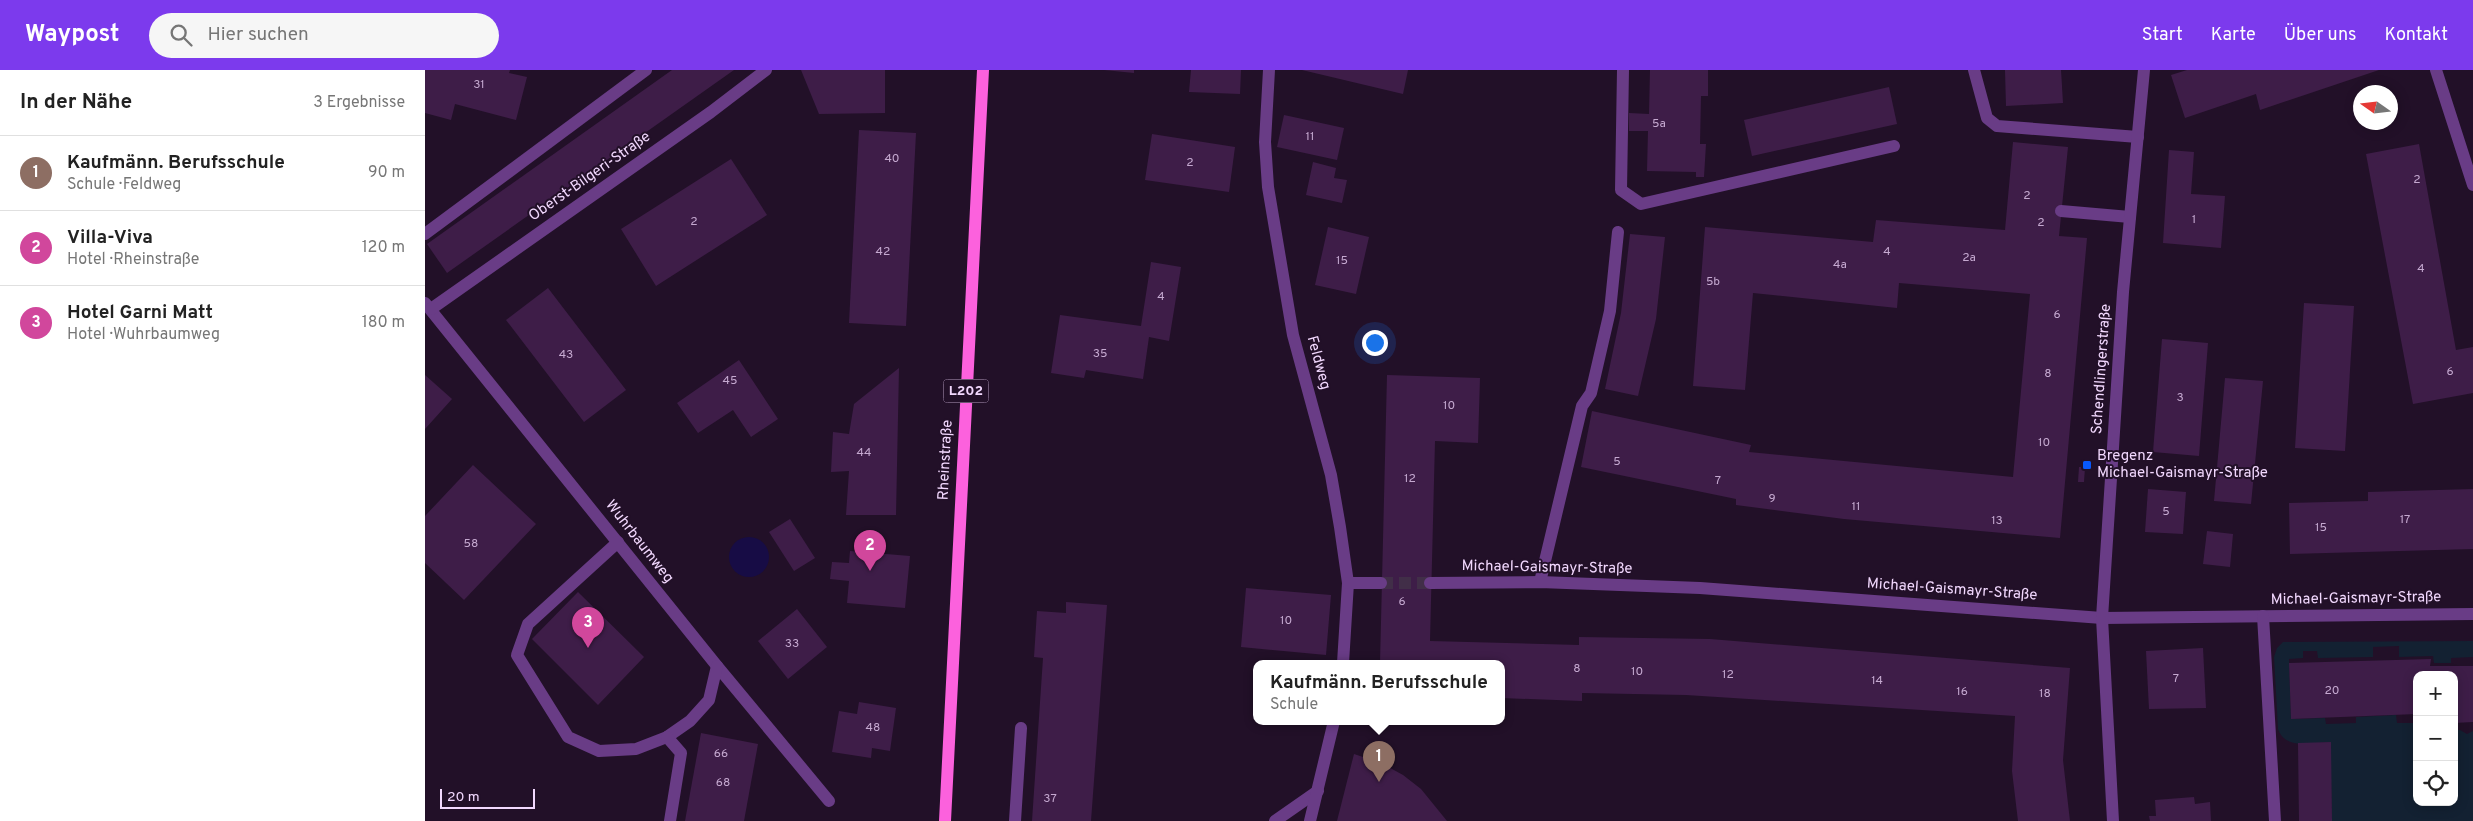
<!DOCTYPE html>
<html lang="de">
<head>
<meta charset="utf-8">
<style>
	:root { --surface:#fff; --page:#f6f6f6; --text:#222; --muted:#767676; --line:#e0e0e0; --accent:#7c3aed }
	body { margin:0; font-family:Overpass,sans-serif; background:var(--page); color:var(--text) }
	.controls { position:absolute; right:15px; bottom:15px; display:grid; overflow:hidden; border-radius:10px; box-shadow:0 2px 12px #0003 }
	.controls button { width:45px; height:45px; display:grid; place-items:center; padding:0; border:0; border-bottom:1px solid var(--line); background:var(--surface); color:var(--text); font:25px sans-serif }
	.compass { position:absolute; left:1928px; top:15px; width:45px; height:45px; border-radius:50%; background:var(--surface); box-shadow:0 2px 12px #0003; rotate:284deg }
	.scale { position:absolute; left:15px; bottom:12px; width:95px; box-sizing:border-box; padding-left:5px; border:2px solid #f2d8fe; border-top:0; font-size:14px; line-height:18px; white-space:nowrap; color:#f2d8fe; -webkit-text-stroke:4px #221028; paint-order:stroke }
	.you { position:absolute; left:949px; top:272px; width:18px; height:18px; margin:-12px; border:4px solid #fff; border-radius:50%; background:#1a73e8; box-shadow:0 0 0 8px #1a73e833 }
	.badge { display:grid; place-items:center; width:32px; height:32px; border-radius:50%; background:var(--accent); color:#fff; font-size:16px; font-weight:700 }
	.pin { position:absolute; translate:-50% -41px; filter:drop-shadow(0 1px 2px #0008) }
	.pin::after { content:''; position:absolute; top:26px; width:18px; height:15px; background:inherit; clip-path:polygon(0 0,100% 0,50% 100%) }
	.popup { position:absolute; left:828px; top:590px; width:252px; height:65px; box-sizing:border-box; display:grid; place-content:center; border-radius:10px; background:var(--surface); filter:drop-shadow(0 1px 4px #0005); font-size:16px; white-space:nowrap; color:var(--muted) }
	.popup b { font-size:19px; color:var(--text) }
	.popup::after { content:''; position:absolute; left:50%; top:100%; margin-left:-10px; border:10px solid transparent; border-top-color:var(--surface) }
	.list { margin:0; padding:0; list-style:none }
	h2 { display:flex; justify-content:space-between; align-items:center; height:65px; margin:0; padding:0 20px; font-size:21px }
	h2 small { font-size:16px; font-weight:400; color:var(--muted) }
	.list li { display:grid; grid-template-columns:32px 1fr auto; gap:15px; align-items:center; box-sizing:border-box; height:75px; padding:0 20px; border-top:1px solid var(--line) }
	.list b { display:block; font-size:19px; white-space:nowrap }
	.list p { margin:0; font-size:16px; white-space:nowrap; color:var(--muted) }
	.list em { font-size:16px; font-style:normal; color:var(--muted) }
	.icon { flex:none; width:28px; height:28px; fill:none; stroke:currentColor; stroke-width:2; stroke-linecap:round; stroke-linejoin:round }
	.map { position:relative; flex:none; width:2048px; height:751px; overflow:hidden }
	header { display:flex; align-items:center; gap:30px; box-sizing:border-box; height:70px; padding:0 25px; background:var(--accent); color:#fff }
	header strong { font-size:24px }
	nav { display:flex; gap:28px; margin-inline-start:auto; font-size:18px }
	.search { width:350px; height:45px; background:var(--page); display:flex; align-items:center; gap:12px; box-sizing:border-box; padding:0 18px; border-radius:28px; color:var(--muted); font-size:19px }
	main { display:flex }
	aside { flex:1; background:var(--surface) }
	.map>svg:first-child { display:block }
</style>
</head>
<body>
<header>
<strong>Waypost</strong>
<div class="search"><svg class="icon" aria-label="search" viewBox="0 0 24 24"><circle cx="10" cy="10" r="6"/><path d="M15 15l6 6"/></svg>Hier suchen</div>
<nav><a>Start</a><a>Karte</a><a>Über uns</a><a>Kontakt</a></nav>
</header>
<main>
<aside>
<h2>In der Nähe<small>3 Ergebnisse</small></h2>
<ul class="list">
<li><span class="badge" style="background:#8d6e63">1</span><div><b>Kaufmänn. Berufsschule</b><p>Schule · Feldweg</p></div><em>90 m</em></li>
<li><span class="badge" style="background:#d1479c">2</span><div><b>Villa-Viva</b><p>Hotel · Rheinstraße</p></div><em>120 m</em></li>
<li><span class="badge" style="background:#d1479c">3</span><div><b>Hotel Garni Matt</b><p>Hotel · Wuhrbaumweg</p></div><em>180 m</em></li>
</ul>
</aside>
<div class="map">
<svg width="2048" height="751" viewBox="0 0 2048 751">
	<rect width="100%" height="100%" fill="#221028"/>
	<path fill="#132132" d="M2048 571V587L2026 588V593H2009L2008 586 1974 587V576L1948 577V587L1893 588 1892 581H1878V588L1864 589 1866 649 1900 648 1901 654 1931 653V647L1971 645 1972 653H1992V732H2029V660H2035L2042 664 2048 661V751H1907L1905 672C1887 673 1860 680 1853 659L1849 587 1852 578 1858 572Z"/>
	<circle fill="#170c45" cx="324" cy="487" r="20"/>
	<g fill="#3e1d48">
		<polygon points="0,0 85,0 84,3 102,7 91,50 30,34 26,50 0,43"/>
		<polygon points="247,0 309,0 22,203 2,174"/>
		<polygon points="376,0 460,0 460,43 394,44"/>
		<polygon points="679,0 709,0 709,3"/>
		<polygon points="766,0 816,0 815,24 764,22"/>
		<polygon points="877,0 983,0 978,24"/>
		<polygon points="1225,0 1283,0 1283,26 1276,26 1275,74 1281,74 1279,107 1271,107 1271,102 1222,101 1223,61 1204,61 1204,43 1224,44"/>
		<polygon points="1580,0 1636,0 1638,33 1581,36"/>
		<polygon points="1762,0 1954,0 1835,40 1831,24 1760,48 1746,5"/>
		<polygon points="1464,17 1472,54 1327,86 1319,50"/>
		<polygon points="859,45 919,58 912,90 852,77"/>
		<polygon points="434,60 491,63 481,256 424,253"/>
		<polygon points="727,64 810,77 804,122 720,110"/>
		<polygon points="1588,72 1643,77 1634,166 1662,168 1635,468 1419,449 1311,435 1311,429 1156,397 1167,341 1326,375 1324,382 1588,407 1605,224 1474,213 1472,238 1328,223 1320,320 1268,316 1280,157 1448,172 1451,150 1580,160"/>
		<polygon points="1994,74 2031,280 2048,277 2048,323 1988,334 1941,84"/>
		<polygon points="1744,80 1769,82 1766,124 1800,126 1796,178 1738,173"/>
		<polygon points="306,89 342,145 231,216 196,159"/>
		<polygon points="888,92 911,98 909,108 922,110 917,133 881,125"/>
		<polygon points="903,157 944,167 931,224 890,215"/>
		<polygon points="1205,164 1240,167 1231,249 1213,326 1180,319 1196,243"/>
		<polygon points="726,192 756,197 744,271 724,267 718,309 661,300 659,308 626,303 635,245 716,256"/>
		<polygon points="123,218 201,320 159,352 81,250"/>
		<polygon points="1879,233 1929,236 1920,381 1870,378"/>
		<polygon points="1737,269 1783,273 1774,386 1728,382"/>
		<polygon points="314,290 353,349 326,367 308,340 273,363 252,333"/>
		<polygon points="474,298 471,445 421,445 424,401 406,402 408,362 424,364 429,334"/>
		<polygon points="0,305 27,329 0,359"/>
		<polygon points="962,305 1055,308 1053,373 1010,371 1005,571 1154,575 1154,567 1285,569 1645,598 1638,690 1645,751 1593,751 1587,701 1590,646 1261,625 1157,623 1157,631 1076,628 1076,593 955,593"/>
		<polygon points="1800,308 1838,311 1826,434 1789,431"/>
		<polygon points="48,395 111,454 39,530 0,493 0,446"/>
		<polygon points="1654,397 1660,397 1659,412 1653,412"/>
		<polygon points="1723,419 1761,422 1758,464 1720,462"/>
		<polygon points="2048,419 2048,479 1865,484 1864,433 1943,431 1943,422"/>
		<polygon points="365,449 390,488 369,501 344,462"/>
		<polygon points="1782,461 1808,464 1805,497 1778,494"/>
		<polygon points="425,481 485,486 480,538 422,533 424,511 405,509 407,492 424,493"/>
		<polygon points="821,518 906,525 901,585 816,577"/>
		<polygon points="153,522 219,587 173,635 107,569"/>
		<polygon points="641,532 682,535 666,751 607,751 618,588 609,587 612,541 641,543"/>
		<polygon points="372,539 402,577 363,609 333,571"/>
		<polygon points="1778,578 1781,638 1724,639 1721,581"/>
		<polygon points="2006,589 2005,596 2048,596 2048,652 2029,653 2029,605 1992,605 1992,644 1866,649 1864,593"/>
		<polygon points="434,632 471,638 465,681 447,678 446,688 407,682 414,641 432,644"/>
		<polygon points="276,663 333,674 319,751 260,751"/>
		<polygon points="1906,672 1907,751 1874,751 1873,673"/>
		<polygon points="929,684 956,693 978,705 996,719 1022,751 912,751"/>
		<polygon points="1769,727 1770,734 1785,732 1786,751 1725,751 1724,746 1731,746 1730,730"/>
	</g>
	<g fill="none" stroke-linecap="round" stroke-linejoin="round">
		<polyline stroke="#412e48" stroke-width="12" stroke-dasharray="12 6" stroke-linecap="butt" points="956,513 1005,513"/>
		<g stroke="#693c86" stroke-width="12">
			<polyline points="844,0 840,72 843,117 868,265 906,405 915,457 923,513 918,593"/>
			<polyline points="1198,0 1196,120 1216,134 1469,76"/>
			<polyline points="1549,0 1562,48 1572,56 1713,67"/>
			<polyline points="2011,0 2048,115"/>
			<polyline points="1636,141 1705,147"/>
			<polyline points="0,164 221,0"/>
			<polyline points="0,233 292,596 404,731"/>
			<polyline points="6,239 286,42 341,0"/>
			<polyline points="193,472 103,554 92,585 143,667 174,681 211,679 242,667 265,651 284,630 292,596"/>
			<polyline points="1115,512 1157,336 1166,323 1185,241 1193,162"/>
			<polyline points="923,513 956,513"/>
			<polyline points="1005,513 1115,512 1275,518 1677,548 2048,544"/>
			<polyline points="1838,546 1850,751"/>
			<polyline points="242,667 256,683 245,751"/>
			<polyline points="590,751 596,658"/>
			<polyline points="850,751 893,721"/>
			<polyline points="885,751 909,651"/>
			<polyline points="1688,751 1677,548 1698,222 1719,0"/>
		</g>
		<polyline stroke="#fc61dd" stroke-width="12" points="520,751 558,0"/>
	</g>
	<rect fill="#0858fa" stroke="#221028" stroke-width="2" x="1657" y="390" width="10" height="10" rx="2.5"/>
	<g text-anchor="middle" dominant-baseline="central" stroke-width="4" stroke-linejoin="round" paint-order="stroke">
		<g font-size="12" fill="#c5a9d0">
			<text x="54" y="15">31</text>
			<text x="1234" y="54">5a</text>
			<text x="885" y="67">11</text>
			<text x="467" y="89">40</text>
			<text x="765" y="93">2</text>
			<text x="1992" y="110">2</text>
			<text x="1602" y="126">2</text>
			<text x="1769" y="150">1</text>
			<text x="269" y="152">2</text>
			<text x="1616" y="153">2</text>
			<text x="458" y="182">42</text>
			<text x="1462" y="182">4</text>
			<text x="1544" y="188">2a</text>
			<text x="917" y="191">15</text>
			<text x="1415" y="195">4a</text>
			<text x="1996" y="199">4</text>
			<text x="1288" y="212">5b</text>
			<text x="736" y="227">4</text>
			<text x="1632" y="245">6</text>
			<text x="675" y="284">35</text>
			<text x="141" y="285">43</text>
			<text x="2025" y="302">6</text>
			<text x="1623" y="304">8</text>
			<text x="305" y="311">45</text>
			<text x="1755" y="328">3</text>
			<text x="1024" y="336">10</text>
			<text x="1619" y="373">10</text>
			<text x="439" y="383">44</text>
			<text x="1192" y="392">5</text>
			<text x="985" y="409">12</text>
			<text x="1293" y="411">7</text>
			<text x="1347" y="429">9</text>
			<text x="1431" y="437">11</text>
			<text x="1741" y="442">5</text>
			<text x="1980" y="450">17</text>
			<text x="1572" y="451">13</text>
			<text x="1896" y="458">15</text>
			<text x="46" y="474">58</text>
			<text x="977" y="532">6</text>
			<text x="861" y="551">10</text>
			<text x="367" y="574">33</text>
			<text x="1152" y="599">8</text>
			<text x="1212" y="602">10</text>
			<text x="1303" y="605">12</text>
			<text x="1751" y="609">7</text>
			<text x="1452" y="611">14</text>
			<text x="1907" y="621">20</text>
			<text x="1537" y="622">16</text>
			<text x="1620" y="624">18</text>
			<text x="448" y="658">48</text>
			<text x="296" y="684">66</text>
			<text x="298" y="713">68</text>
			<text x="625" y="729">37</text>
		</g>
		<rect fill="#221028" stroke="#b49cbe" stroke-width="1" x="518.5" y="309.5" width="45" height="23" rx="4"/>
		<g font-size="14" font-weight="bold" fill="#f2d8fe">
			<text x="541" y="321">L202</text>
		</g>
		<g font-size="15" fill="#f2d8fe" stroke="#221028">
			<text transform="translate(165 107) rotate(-35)">Oberst-Bilgeri-Straße</text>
			<text transform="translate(893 293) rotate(75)">Feldweg</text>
			<text transform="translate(1677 299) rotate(-86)">Schendlingerstraße</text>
			<text transform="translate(521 390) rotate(-87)">Rheinstraße</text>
			<text transform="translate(214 472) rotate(52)">Wuhrbaumweg</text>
			<text transform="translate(1122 498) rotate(1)">Michael-Gaismayr-Straße</text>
			<text transform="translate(1527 520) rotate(4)">Michael-Gaismayr-Straße</text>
			<text transform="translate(1931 529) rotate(-1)">Michael-Gaismayr-Straße</text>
		</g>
		<g font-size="15" fill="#f2d8fe" stroke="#221028" text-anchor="start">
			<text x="1672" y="386">Bregenz<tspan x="1672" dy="17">Michael-Gaismayr-Straße</tspan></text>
		</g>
	</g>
</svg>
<div class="controls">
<button>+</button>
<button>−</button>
<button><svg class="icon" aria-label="locate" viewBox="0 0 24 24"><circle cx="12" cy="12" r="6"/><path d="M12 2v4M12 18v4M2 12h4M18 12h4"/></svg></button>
</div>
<svg class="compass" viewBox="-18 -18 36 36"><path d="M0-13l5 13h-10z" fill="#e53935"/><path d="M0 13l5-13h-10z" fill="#767676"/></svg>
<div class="scale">20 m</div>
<div class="you"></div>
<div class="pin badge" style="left:954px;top:712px;background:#8d6e63">1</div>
<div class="popup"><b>Kaufmänn. Berufsschule</b>Schule</div>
<div class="pin badge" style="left:445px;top:501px;background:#d1479c">2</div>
<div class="pin badge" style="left:163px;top:578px;background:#d1479c">3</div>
</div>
</main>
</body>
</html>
